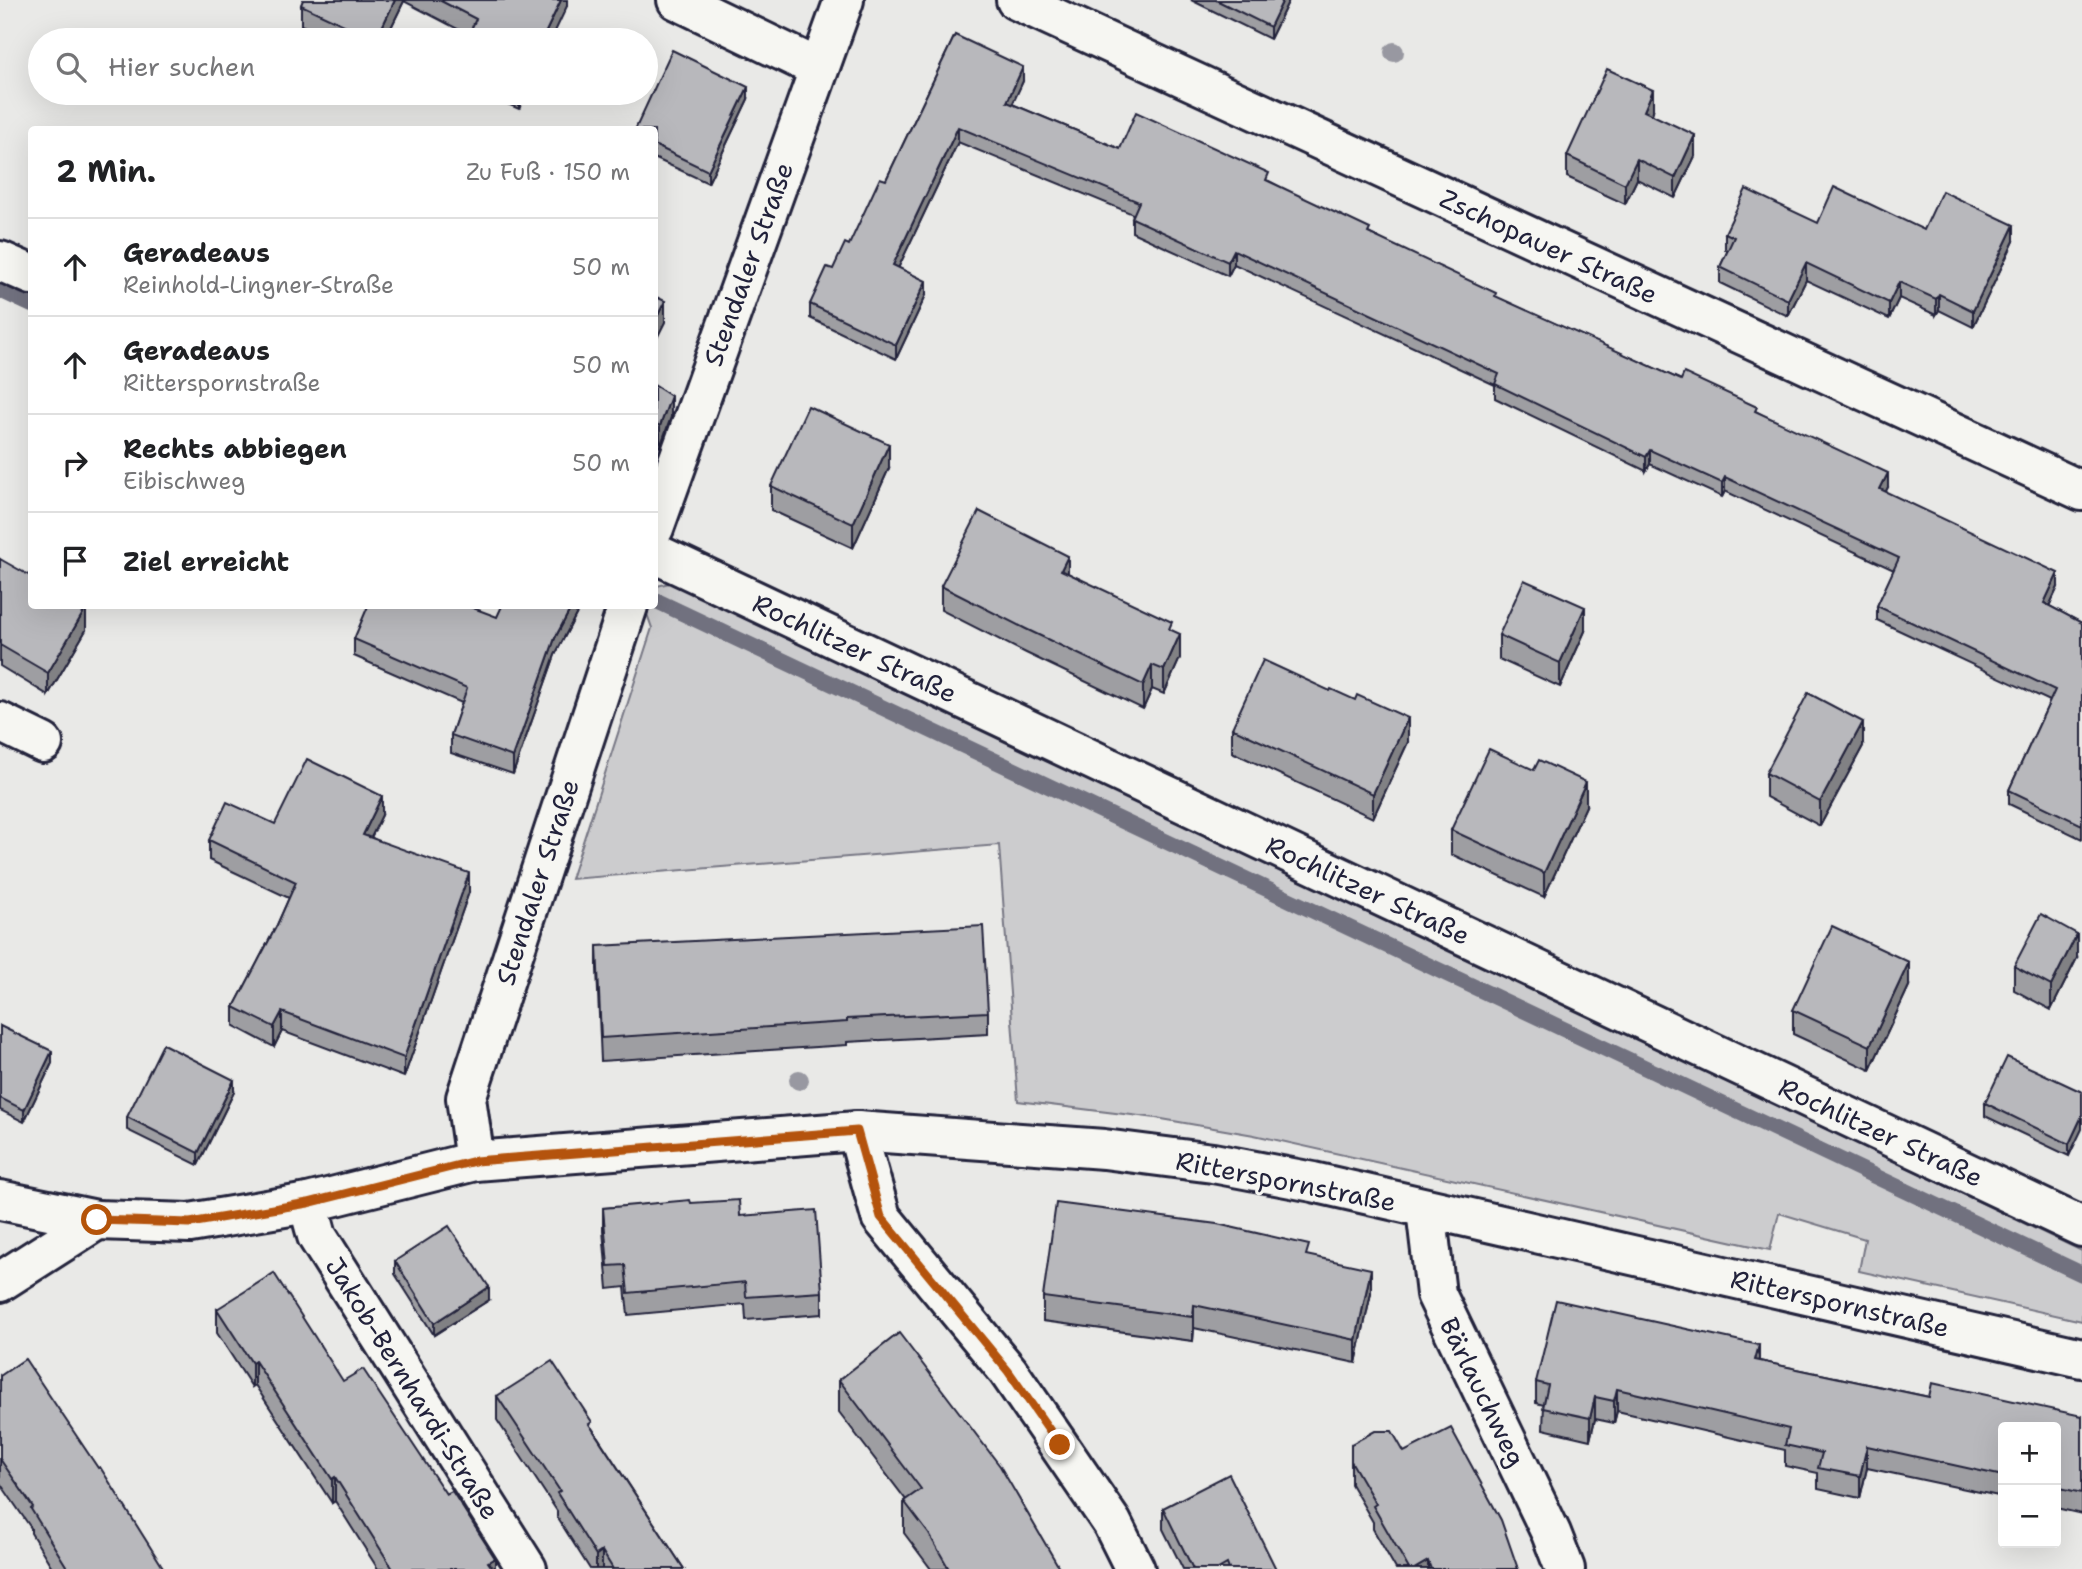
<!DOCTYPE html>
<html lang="de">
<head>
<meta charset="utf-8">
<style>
	:root { --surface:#fff; --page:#f2f2f2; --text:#202124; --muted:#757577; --line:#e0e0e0 }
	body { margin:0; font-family:"Shantell Sans",sans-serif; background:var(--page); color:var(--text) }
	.controls { position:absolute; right:21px; bottom:21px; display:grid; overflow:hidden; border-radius:7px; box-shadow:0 7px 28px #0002 }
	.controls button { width:63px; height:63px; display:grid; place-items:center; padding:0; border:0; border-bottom:2px solid var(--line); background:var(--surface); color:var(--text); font:35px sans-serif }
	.stop { position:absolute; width:21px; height:21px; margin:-16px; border:5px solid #b45309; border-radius:50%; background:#fff }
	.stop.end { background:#b45309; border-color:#fff; box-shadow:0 2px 7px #0008 }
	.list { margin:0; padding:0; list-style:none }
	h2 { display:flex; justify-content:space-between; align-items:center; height:91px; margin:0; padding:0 28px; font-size:30px }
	h2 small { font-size:23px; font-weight:400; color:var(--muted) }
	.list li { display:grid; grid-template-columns:46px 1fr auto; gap:21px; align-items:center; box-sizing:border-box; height:98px; padding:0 28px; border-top:2px solid var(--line) }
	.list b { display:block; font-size:26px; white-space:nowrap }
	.list p { margin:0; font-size:23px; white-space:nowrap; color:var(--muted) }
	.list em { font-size:23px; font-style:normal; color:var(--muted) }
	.icon { flex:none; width:38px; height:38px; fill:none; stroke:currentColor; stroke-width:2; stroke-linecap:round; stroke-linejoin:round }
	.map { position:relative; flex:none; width:2082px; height:1569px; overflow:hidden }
	.search { position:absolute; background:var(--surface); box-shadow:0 7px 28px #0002; left:28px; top:28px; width:630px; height:77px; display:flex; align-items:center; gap:18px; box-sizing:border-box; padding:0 24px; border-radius:38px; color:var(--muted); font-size:26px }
	.panel { position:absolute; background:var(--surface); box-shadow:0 7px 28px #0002; left:28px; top:126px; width:630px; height:483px; border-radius:7px }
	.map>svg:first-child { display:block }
</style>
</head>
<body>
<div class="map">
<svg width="2082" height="1569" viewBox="0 0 2082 1569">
	<rect width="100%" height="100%" fill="#e9e9e7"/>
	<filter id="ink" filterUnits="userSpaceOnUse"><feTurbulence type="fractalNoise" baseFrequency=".0143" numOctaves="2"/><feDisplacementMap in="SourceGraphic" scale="14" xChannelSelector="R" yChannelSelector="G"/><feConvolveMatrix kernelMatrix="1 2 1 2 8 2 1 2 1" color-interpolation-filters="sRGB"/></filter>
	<g filter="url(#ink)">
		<polygon fill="#ccccce" stroke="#777784" stroke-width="2" points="673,582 1324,889 2082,1251 2082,1321 1859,1271 1865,1239 1779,1213 1770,1250 1254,1135 1156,1118 1018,1101 999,845 571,879 652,628 647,614 650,606 654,606 657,586"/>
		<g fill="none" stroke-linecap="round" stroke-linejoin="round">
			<g stroke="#71717f" stroke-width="16">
				<polyline points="0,290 32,305"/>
				<polyline points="659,602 2082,1274"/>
			</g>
			<defs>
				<g id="minor">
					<polyline points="677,0 818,68"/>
					<polyline points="1016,0 2082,491"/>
					<polyline points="0,261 32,275"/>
					<polyline points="654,528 844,0"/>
					<polyline points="654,553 2082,1227"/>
					<polyline points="0,722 43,743"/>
					<polyline points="857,1131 881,1217 1008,1371 1112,1523 1135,1569"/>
					<polyline points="475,1161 466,1098 628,606"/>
					<polyline points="0,1200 97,1220 190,1223 308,1203 475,1161 857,1131 1104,1149 1213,1163 1313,1182 2082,1358"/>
					<polyline points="308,1203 317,1236 527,1569"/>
					<polyline points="1426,1209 1436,1294 1551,1533 1565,1569"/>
					<polyline points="0,1282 97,1220"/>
				</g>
			</defs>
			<use href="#minor" stroke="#22223b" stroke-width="44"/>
			<use href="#minor" stroke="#f6f6f2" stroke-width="38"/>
		</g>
		<g fill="#9898a1">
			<circle cx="1394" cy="52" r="10"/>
			<circle cx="799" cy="1080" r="10"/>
		</g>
		<g fill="#9e9ea2" stroke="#22223b" stroke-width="2">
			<polygon points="303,0 567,0 567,6 469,35 404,1 385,40 335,40 301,25 301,5"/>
			<polygon points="1191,0 1289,0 1270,39"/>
			<polygon points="955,35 1023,81 1012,104 1120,149 1269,181 1370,234 1496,297 1681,380 1757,412 1888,487 1885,492 2058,587 2049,606 2082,623 2082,839 2009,804 2009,790 2050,701 1877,620 1877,606 1894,570 1725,491 1722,497 1650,464 1646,471 1495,398 1495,385 1234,264 1228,276 1132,232 1132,218 1133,214 958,142 898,268 926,295 896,359 810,318 810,304 849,245 886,180"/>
			<polygon points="483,93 526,93 519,109"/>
			<polygon points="748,99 708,183 654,158 654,130"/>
			<polygon points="1653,111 1652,114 1695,156 1675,198 1637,179 1625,204 1567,177 1567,156"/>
			<polygon points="1818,223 1924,230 2014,241 1973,327 1939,310 1936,315 1899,298 1889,319 1806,280 1788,316 1720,283 1720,267 1728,250 1725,249 1725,233"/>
			<polygon points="654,385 671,417 660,447 654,444"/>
			<polygon points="889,468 853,548 771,510 771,486"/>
			<polygon points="0,559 86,630 48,695 0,666"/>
			<polygon points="1068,573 1172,631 1180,658 1164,694 1152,689 1143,709 1026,653 941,610 941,586"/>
			<polygon points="579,606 579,609 555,655 513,774 451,753 451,735 462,703 354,656 354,639"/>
			<polygon points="1585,631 1560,687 1499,659 1499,635"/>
			<polygon points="1330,691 1408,742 1373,818 1232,752 1232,728"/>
			<polygon points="1863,746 1820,826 1766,797 1766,773"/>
			<polygon points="1586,806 1544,897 1451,854 1451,830"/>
			<polygon points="382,815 371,837 469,892 404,1077 282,1031 274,1047 234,1026 234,1007 277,925 289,898 209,860 209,840 275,824"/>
			<polygon points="597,946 988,1012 988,1034 847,1042 847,1045 601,1061 597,969"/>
			<polygon points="2077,958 2051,1010 2014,990 2014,966"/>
			<polygon points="1909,986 1870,1070 1793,1034 1793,1010"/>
			<polygon points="0,1026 52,1063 24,1122 0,1110"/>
			<polygon points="234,1092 198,1165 127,1130 127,1117"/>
			<polygon points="2082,1092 2069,1156 1985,1116 1985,1103"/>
			<polygon points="691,1203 740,1216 822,1292 822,1314 746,1320 745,1304 628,1315 625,1287 608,1289 603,1230 603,1208"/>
			<polygon points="1309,1256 1371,1293 1356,1363 1194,1328 1193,1341 1043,1321 1043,1297"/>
			<polygon points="395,1261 489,1300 434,1335 395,1274"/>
			<polygon points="217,1309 343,1381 495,1569 378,1569 335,1501 332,1503 255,1385 252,1387 217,1333"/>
			<polygon points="1759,1361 1929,1397 2082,1416 2082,1514 2056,1508 2056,1427 2003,1427 2003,1497 1867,1468 1860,1498 1818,1489 1818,1473 1785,1466 1785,1450 1617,1411 1614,1423 1595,1419 1590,1440 1543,1429 1544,1405 1536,1403 1536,1382"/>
			<polygon points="0,1376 164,1569 53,1569 31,1533 31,1528 0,1483"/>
			<polygon points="839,1380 1060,1569 931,1569 904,1533 904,1501 906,1500 839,1412"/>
			<polygon points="497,1396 592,1428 684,1569 590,1569 557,1517 557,1511 497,1420"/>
			<polygon points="1351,1444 1404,1452 1518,1569 1396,1569 1373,1529 1373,1522 1351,1484"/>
			<polygon points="1163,1508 1276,1569 1183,1569 1163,1529"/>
		</g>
		<g fill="#818184" stroke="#22223b" stroke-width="2">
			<polygon points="395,0 404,0 404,1 385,40 376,40"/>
			<polygon points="561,0 567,0 567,6 551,40 542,40"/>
			<polygon points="1283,0 1289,0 1270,39 1270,27"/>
			<polygon points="1023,67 1023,81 1007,116 1007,102"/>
			<polygon points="748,87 748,99 708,183 708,171"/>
			<polygon points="1653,90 1653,111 1644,131 1644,111"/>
			<polygon points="519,93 526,93 519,109"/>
			<polygon points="958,127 958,142 893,279 893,265"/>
			<polygon points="1695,135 1695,156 1675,198 1675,178"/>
			<polygon points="1637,159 1637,179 1625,204 1625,184"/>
			<polygon points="2014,225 2014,241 1973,327 1973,311"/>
			<polygon points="1234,250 1234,264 1228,276 1228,262"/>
			<polygon points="1806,263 1806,280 1788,316 1788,300"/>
			<polygon points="926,281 926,295 896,359 896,345"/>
			<polygon points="1899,282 1899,298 1889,319 1889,303"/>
			<polygon points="1939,294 1939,310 1936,315 1936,299"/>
			<polygon points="665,301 665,322 654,344 654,323"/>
			<polygon points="671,396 671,417 660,447 660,426"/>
			<polygon points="889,444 889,468 853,548 853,524"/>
			<polygon points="1650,450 1650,464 1646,471 1646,457"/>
			<polygon points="1888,473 1888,487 1880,503 1880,489"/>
			<polygon points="1725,477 1725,491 1722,497 1722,483"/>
			<polygon points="1068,556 1068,580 1061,570"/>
			<polygon points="2058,573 2058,587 2044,617 2044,603"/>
			<polygon points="572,606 579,606 579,609 555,655 513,774 513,757 555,638"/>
			<polygon points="1585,607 1585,631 1560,687 1560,663"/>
			<polygon points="86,608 86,630 48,695 48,673"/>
			<polygon points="1180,634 1180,658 1164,694 1164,670"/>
			<polygon points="1152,665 1152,689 1143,709 1143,685"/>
			<polygon points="1408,718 1408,742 1373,818 1373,794"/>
			<polygon points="1863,722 1863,746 1820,826 1820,802"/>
			<polygon points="1586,782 1586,806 1544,897 1544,873"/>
			<polygon points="382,796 382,815 363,854 363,835"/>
			<polygon points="469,873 469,892 404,1077 404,1058"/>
			<polygon points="2077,934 2077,958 2051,1010 2051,986"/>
			<polygon points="1909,962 1909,986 1870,1070 1870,1046"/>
			<polygon points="282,1012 282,1031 274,1047 274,1027"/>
			<polygon points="52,1051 52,1063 24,1122 24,1110"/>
			<polygon points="234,1080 234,1092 198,1165 198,1153"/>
			<polygon points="2082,1116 2082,1129 2069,1156 2069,1144"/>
			<polygon points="1371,1269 1371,1293 1356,1363 1356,1340"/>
			<polygon points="489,1287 489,1300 434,1335 434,1323"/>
			<polygon points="1194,1305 1194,1328 1193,1341 1193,1317"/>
			<polygon points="1759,1345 1759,1367 1755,1360"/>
			<polygon points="255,1361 255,1385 252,1387 252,1363"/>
			<polygon points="1617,1389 1617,1411 1614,1423 1614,1401"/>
			<polygon points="1595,1397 1595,1419 1590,1440 1590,1418"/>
			<polygon points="1867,1446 1867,1468 1860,1498 1860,1476"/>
			<polygon points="335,1477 335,1501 332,1503 332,1479"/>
			<polygon points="602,1551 602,1569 596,1569 596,1555"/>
			<polygon points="495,1558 495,1569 488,1569 488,1562"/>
			<polygon points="1428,1561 1428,1569 1414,1569"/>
		</g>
		<g fill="#b8b8bc" stroke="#22223b" stroke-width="2">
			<polygon points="303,0 395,0 376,40 301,5"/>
			<polygon points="439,0 561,0 542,40 466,40 476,19"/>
			<polygon points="1216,0 1283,0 1270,27"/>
			<polygon points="955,35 1023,67 1007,102 1120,149 1136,112 1269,173 1266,180 1370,229 1368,233 1496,293 1495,296 1681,380 1684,373 1757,407 1755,411 1888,473 1880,489 2058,573 2044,603 2082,623 2082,825 2009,790 2055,690 1877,606 1899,558 1725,477 1722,483 1650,450 1646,457 1495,384 1499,374 1234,250 1228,262 1132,218 1139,202 958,127 893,265 926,281 896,345 810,304 827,267 833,269 845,243 849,245 880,178 886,180"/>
			<polygon points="672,50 748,87 708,171 654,145 654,130 635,130"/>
			<polygon points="1607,69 1653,90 1644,111 1695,135 1675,178 1637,159 1625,184 1567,156"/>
			<polygon points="1834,187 1924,230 1942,191 2014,225 1973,311 1939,294 1936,299 1899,282 1889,303 1806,263 1788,300 1720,267 1734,237 1725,233 1746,189 1818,223"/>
			<polygon points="654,296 665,301 654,323"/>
			<polygon points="654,385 671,396 660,426 654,423"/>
			<polygon points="808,406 889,444 853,524 771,486"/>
			<polygon points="979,511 1068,556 1061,570 1172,622 1169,629 1180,634 1164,670 1152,665 1143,685 1026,629 941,586"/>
			<polygon points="0,559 32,577 32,606 81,606 86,608 48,673 0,645"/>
			<polygon points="1524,580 1585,607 1560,663 1499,635"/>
			<polygon points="368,606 468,606 497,617 502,606 572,606 555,638 513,757 451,735 467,688 354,639"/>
			<polygon points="1263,660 1330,691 1331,689 1355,700 1357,695 1408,718 1373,794 1232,728"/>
			<polygon points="1808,693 1863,722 1820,802 1766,773"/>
			<polygon points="1489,749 1534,770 1539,760 1586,782 1544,873 1451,830"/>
			<polygon points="307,759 382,796 363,835 469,873 404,1058 282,1012 274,1027 234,1007 277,925 296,882 209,840 227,802 275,824"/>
			<polygon points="2041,914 2077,934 2051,986 2014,966"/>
			<polygon points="983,926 988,1012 847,1019 847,1022 601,1038 597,946"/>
			<polygon points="1832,926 1909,962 1870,1046 1793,1010"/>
			<polygon points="0,1026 52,1051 24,1110 0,1098"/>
			<polygon points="163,1044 234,1080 198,1153 127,1117"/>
			<polygon points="2007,1057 2082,1092 2082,1116 2069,1144 1985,1103"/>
			<polygon points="690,1200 691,1203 739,1200 740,1216 816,1210 822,1292 746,1297 745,1282 628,1293 625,1265 608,1266 603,1208"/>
			<polygon points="1056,1203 1217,1224 1309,1245 1306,1255 1371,1269 1356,1340 1194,1305 1193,1317 1043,1297"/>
			<polygon points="449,1226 489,1287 434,1323 395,1261"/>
			<polygon points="274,1273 343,1381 363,1369 446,1494 452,1491 495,1558 488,1562 493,1569 393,1569 335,1477 332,1479 255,1361 252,1363 217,1309"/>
			<polygon points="1556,1300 1759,1345 1755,1360 1929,1397 1932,1383 2082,1416 2082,1493 2056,1487 2056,1427 2003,1427 2003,1476 1867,1446 1860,1476 1818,1468 1822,1453 1785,1445 1789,1429 1617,1389 1614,1401 1595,1397 1590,1418 1543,1408 1548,1385 1536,1382"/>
			<polygon points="899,1333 1000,1466 1060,1569 949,1569 929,1534 904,1501 921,1489 839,1380"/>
			<polygon points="25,1359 98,1468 100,1467 164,1569 68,1569 31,1509 33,1507 0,1459 0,1376"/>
			<polygon points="552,1361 592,1422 589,1424 684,1569 613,1569 602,1551 596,1555 557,1493 560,1491 497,1396"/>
			<polygon points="1451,1428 1501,1520 1518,1569 1431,1569 1428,1561 1414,1569 1409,1569 1373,1506 1376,1504 1351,1461 1351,1444 1375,1431 1392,1431 1404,1452"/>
			<polygon points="1229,1474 1276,1569 1229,1569 1227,1564 1218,1569 1193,1569 1163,1508"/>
		</g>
	</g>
	<g fill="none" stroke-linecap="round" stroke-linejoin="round" filter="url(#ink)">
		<polyline stroke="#b45309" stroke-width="9" points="97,1220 190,1223 308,1203 475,1161 857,1131 881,1217 1008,1371 1060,1445"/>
	</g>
	<g text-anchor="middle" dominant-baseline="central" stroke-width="6" stroke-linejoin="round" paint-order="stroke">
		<g font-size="26" fill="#22223b" stroke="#f6f6f2">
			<text transform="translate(1549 246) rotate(25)">Zschopauer Straße</text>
			<text transform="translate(748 264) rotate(-70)">Stendaler Straße</text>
			<text transform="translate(855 648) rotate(25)">Rochlitzer Straße</text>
			<text transform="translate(537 882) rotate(-72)">Stendaler Straße</text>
			<text transform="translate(1368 890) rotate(25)">Rochlitzer Straße</text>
			<text transform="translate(1881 1132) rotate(25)">Rochlitzer Straße</text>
			<text transform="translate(1286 1181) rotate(11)">Ritterspornstraße</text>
			<text transform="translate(1840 1303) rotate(13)">Ritterspornstraße</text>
			<text transform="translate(413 1388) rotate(58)">Jakob-Bernhardi-Straße</text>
			<text transform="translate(1483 1392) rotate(64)">Bärlauchweg</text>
		</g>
	</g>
</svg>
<div class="controls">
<button>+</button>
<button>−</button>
</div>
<div class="stop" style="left:97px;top:1220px"></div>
<div class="stop end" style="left:1060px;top:1445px"></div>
<div class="search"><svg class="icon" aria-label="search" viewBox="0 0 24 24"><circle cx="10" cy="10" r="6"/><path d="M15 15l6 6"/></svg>Hier suchen</div>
<section class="panel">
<h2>2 Min.<small>Zu Fuß · 150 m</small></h2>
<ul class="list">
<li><svg class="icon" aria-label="ahead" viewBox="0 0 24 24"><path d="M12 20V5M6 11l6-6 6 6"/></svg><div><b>Geradeaus</b><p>Reinhold-Lingner-Straße</p></div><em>50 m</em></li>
<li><svg class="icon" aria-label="ahead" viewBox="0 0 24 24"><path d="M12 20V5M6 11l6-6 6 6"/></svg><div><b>Geradeaus</b><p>Ritterspornstraße</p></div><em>50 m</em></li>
<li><svg class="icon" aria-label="right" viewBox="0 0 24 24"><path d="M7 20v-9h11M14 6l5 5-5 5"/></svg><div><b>Rechts abbiegen</b><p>Eibischweg</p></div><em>50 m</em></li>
<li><svg class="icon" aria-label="arrive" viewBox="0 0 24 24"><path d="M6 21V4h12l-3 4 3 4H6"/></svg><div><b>Ziel erreicht</b></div></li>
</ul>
</section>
</div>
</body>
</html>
